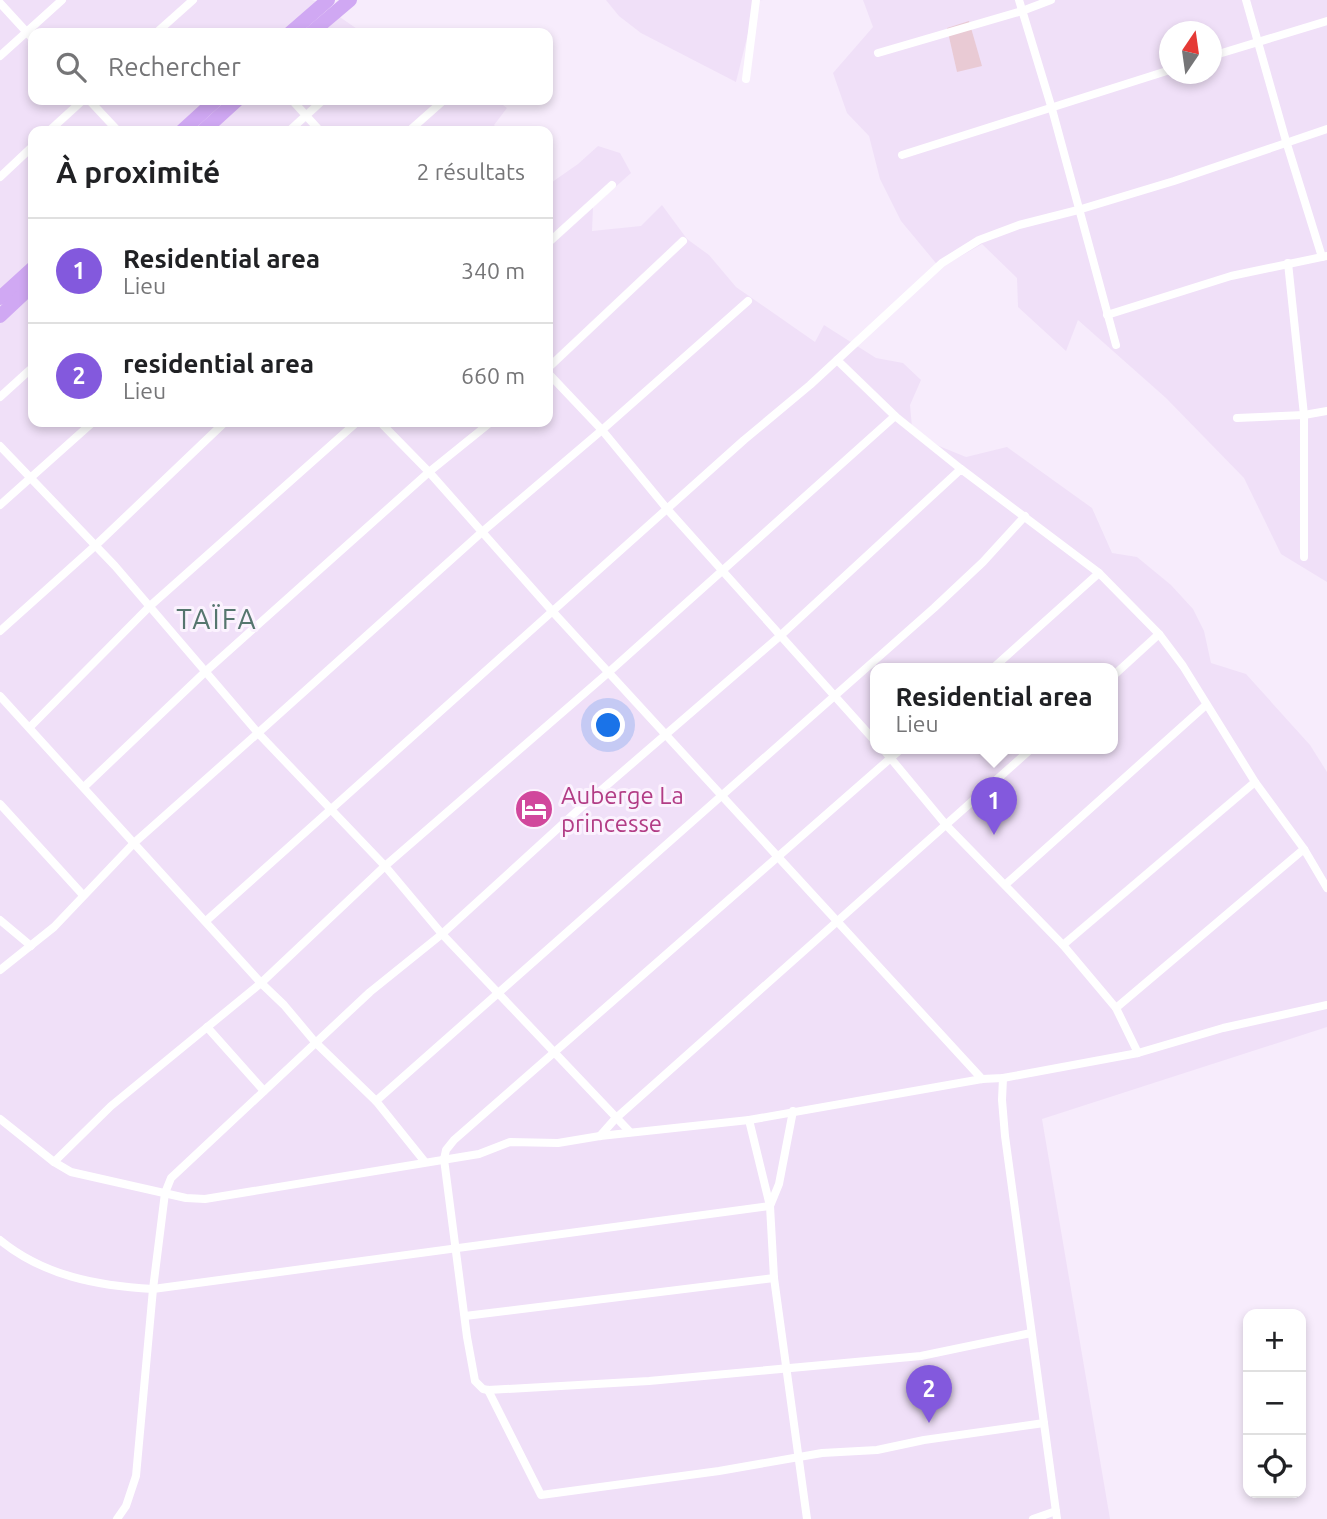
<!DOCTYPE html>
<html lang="fr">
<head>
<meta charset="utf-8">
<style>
	:root { --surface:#fff; --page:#f2f2f2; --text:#202124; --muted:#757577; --line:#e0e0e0; --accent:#8359dd }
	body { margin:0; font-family:Ubuntu,sans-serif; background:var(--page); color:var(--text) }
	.controls { position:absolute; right:21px; bottom:21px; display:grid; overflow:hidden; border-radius:14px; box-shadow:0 4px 10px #0003 }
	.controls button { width:63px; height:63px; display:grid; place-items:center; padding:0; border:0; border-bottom:2px solid var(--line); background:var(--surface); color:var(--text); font:35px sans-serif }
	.compass { position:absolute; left:1159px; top:21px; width:63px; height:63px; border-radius:50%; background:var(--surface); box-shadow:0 4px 10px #0003; rotate:13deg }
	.you { position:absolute; left:609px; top:726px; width:24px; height:24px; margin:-18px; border:5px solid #fff; border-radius:50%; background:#1a73e8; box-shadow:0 0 0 10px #1a73e833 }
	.badge { display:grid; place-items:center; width:46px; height:46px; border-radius:50%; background:var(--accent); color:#fff; font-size:23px; font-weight:700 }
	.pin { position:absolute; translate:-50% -58px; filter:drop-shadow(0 2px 4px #0008) }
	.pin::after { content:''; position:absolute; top:37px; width:24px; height:21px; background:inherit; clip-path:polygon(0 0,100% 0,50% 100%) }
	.popup { position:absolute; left:870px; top:663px; width:248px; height:91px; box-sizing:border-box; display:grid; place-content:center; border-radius:14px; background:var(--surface); filter:drop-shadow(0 2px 5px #0005); font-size:23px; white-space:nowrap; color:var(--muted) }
	.popup b { font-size:26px; color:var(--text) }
	.popup::after { content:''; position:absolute; left:50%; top:100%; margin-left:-14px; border:14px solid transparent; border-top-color:var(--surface) }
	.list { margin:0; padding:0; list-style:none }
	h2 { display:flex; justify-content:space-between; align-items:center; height:91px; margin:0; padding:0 28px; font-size:30px }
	h2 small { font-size:23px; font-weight:400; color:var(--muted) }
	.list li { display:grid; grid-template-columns:46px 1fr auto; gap:21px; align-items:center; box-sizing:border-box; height:105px; padding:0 28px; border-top:2px solid var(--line) }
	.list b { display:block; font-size:26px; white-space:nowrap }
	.list p { margin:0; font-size:23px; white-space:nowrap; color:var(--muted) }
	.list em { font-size:23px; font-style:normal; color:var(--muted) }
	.icon { flex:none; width:38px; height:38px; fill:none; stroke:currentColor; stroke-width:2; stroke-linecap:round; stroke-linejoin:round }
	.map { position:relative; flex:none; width:1327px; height:1519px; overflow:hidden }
	.search { position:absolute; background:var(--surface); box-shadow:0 4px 10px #0003; left:28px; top:28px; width:525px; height:77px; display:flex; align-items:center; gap:18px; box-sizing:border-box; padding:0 24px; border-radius:14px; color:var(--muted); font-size:26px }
	.panel { position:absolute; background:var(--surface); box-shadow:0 4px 10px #0003; left:28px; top:126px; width:525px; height:301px; border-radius:14px }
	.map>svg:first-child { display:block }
</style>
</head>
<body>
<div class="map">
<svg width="1327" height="1519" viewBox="0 0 1327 1519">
	<rect width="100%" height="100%" fill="#f7ecfc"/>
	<g fill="#f0e0f8" fill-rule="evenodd">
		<path d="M0 0H312L318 2 363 33H33V100H496L507 108 494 125 499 131H33V422H548V185L578 164 598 146 620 153 631 173 593 207 592 231 641 226 662 205 687 239 709 255 736 287 815 342 824 325 876 358 903 363 921 380 910 405 912 427 939 446 966 457 1007 447 1092 508 1112 553 1137 557 1171 585 1193 609 1204 631 1211 663 1246 674 1310 745 1327 772V1027L1042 1119 1110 1519H0ZM875 669H1113V749H875Z"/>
		<polygon points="606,0 763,0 756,1 736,82 641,33 619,16"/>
		<path d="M863 0H1327V582L1281 554 1244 478 1166 398 1078 320 1066 351 1018 307 1017 278 982 244 940 268 901 221 880 179 869 136 847 113 833 73 873 27ZM1170 32H1212V74H1170Z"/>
	</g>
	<polygon fill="#e9cad4" points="969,21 982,66 957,72 947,28"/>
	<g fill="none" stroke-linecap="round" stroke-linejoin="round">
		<g stroke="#fff" stroke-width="8">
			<polyline points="1019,0 1052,109 1116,345"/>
			<polyline points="1246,0 1286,141 1322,257"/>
			<polyline points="0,3 33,39"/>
			<polyline points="156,33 193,0"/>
			<polyline points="878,53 1022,11 1051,0"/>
			<polyline points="0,56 62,0"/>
			<polyline points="1212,56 1327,21"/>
			<polyline points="746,79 756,0"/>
			<polyline points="89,100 118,131"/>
			<polyline points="292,100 320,131"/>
			<polyline points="49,131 83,100"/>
			<polyline points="289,131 323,100"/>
			<polyline points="409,131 444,100"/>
			<polyline points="902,155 1170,70"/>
			<polyline points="0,177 33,146"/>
			<polyline points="548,243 612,185"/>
			<polyline points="1288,263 1304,415 1304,557"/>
			<polyline points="1107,315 1231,276 1327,256"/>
			<polyline points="837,360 895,416 961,469"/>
			<polyline points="548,368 683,241"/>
			<polyline points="548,373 602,430 668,510 875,741"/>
			<polyline points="0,397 33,367"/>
			<polyline points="1237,418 1304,415 1327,411"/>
			<polyline points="380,422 429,472 553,612 982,1079"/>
			<polyline points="0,446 115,566 258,733 385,866 442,934 630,1132"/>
			<polyline points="0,505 93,422"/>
			<polyline points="0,631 96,545 225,422"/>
			<polyline points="992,669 1099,573"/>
			<polyline points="1113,676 1159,634"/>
			<polyline points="0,696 261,983 284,1005 315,1042 376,1101 425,1162"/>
			<polyline points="30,727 150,606 357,422"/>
			<polyline points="883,749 946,825 1063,945 1116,1008 1138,1053"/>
			<polyline points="901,749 454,1140 446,1150 444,1159 467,1337 475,1381 483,1389 488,1390 649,1381 921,1356 1031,1333"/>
			<polyline points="84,787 205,672 429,472 491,422"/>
			<polyline points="0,804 83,895"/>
			<polyline points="1006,884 1206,705"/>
			<polyline points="0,920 31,946"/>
			<polyline points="206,921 744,440 810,385 942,263 979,240 1019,225 1078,210 1174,181 1327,129"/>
			<polyline points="1063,945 1255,782"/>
			<polyline points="0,970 54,927 134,843 258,733 482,532 602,430 748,301"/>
			<polyline points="1116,1008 1304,849"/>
			<polyline points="207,1027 264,1091"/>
			<polyline points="1003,1078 1002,1100 1005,1136 1057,1519"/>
			<polyline points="376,1101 934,608 983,562 1025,516"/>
			<polyline points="0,1119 54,1162 71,1172 186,1198 205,1199 479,1154 510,1142 558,1143 600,1136 749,1120 982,1079 1003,1078 1138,1053 1223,1028 1327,1005"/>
			<polyline points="749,1120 770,1206 774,1278 807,1519"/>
			<polyline points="600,1136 615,1119 1031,749"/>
			<polyline points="54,1162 111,1106 261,983 385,866 609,672 895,416"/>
			<path d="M0 1240C44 1276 98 1286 153 1289L770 1206 779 1184 793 1111"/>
			<polyline points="465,1316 774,1278"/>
			<polyline points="488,1390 541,1495 719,1471 822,1453 877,1450 924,1440 1044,1423"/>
			<polyline points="117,1519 126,1506 136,1476 153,1289 165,1193 171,1178 370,992 442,934 577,811 780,636 961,469 1099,573 1159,634 1183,666 1255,782 1304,849 1327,888"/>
			<polyline points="1033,1519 1056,1511"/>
		</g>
		<g stroke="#d0a8f3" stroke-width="14">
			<polyline points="290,33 328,0"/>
			<polyline points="311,33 350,0"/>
			<polyline points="182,131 216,100"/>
			<polyline points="203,131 237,100"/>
			<polyline points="0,298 33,268"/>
			<polyline points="0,316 33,285"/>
		</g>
	</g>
	<defs>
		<symbol id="hotel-disc" viewBox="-11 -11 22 22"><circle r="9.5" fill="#d1479c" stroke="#fbf2fe"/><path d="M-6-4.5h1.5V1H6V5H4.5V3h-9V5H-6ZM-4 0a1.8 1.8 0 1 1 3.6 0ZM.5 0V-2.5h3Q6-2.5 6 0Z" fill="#fff"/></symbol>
	</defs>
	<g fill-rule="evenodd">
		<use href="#hotel-disc" x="512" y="787" width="44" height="44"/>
	</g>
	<g text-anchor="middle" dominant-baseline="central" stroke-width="6" stroke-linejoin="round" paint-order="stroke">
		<g font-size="24" fill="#b23c85" stroke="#fbf2fe" text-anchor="start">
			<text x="561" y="795">Auberge La<tspan x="561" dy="28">princesse</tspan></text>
		</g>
		<g font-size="28" letter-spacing="2" fill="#55766e" stroke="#fbf2fe">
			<text x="217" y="618">TAÏFA</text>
		</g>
	</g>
</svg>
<div class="controls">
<button>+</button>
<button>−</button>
<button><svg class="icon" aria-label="locate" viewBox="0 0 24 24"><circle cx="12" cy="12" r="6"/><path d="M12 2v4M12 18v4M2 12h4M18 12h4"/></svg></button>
</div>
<svg class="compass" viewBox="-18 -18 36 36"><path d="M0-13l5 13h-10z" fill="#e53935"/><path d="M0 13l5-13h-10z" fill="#757577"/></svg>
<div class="you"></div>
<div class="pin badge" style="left:994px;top:835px">1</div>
<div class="popup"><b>Residential area</b>Lieu</div>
<div class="pin badge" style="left:929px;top:1423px">2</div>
<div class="search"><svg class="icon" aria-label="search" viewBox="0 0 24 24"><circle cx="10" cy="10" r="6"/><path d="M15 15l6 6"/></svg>Rechercher</div>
<section class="panel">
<h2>À proximité<small>2 résultats</small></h2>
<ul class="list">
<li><span class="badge">1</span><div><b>Residential area</b><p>Lieu</p></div><em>340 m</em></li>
<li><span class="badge">2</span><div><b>residential area</b><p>Lieu</p></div><em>660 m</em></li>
</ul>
</section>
</div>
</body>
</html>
